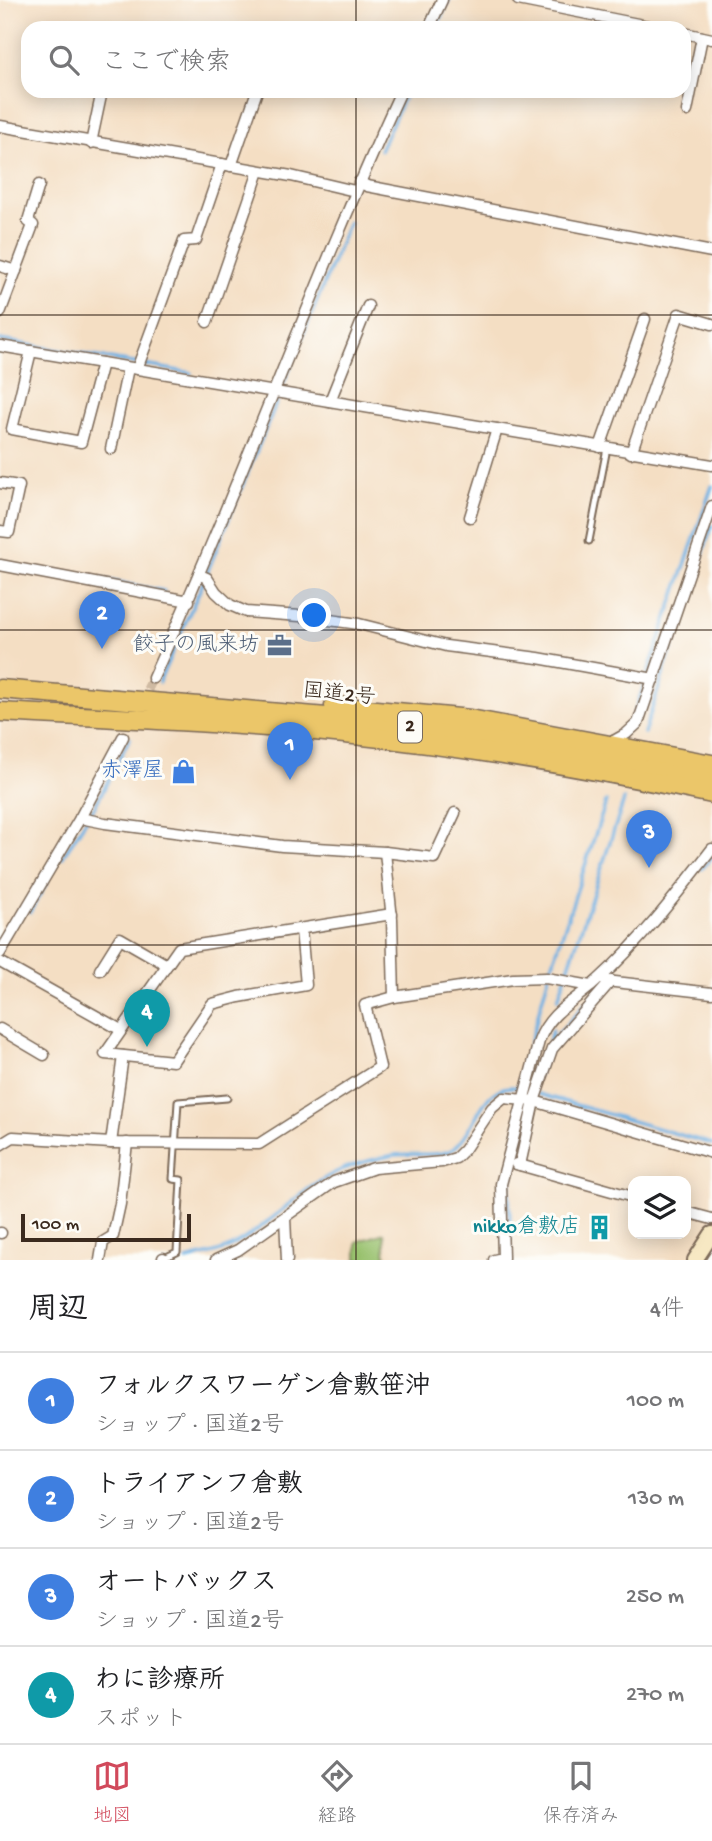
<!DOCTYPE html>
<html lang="ja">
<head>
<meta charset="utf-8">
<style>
	:root { --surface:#fff; --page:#f2f2f2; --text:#202124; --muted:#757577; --line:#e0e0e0; --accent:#d1495b }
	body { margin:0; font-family:"Gochi Hand","Klee One",sans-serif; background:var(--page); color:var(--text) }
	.controls { position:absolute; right:21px; bottom:21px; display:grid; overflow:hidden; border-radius:14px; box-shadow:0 4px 18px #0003 }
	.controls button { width:63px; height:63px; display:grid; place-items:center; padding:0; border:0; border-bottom:2px solid var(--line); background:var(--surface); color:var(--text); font:35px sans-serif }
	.scale { position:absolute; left:21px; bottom:18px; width:170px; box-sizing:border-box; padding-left:7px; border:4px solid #3b2a1e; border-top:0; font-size:19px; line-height:24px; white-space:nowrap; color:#3b2a1e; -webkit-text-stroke:5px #fdfcf7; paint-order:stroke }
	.you { position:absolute; left:315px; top:616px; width:24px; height:24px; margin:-18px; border:5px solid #fff; border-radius:50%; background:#1a73e8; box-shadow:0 0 0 10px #1a73e833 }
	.badge { display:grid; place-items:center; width:46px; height:46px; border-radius:50%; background:var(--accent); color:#fff; font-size:23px; font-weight:700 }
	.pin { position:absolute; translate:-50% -58px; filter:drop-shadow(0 2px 4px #0008) }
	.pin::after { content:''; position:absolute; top:37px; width:24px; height:21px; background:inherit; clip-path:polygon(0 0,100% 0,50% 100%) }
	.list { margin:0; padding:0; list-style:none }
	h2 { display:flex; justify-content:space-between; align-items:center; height:91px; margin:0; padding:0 28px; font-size:30px }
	h2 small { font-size:23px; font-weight:400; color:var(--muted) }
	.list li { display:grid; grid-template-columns:46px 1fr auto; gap:21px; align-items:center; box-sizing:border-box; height:98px; padding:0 28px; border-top:2px solid var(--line) }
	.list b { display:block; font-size:26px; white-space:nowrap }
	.list p { margin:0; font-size:23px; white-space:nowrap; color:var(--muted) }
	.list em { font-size:23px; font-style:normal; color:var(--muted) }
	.icon { flex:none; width:38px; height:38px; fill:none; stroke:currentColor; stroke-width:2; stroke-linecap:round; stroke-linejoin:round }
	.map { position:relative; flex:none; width:712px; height:1260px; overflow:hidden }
	.search { position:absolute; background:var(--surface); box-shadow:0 4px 18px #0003; left:21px; right:21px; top:21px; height:77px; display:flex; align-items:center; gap:18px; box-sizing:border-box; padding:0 24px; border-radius:21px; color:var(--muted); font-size:26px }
	.sheet { height:483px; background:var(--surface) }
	nav { display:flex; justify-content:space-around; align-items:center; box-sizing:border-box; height:98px; border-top:2px solid var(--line); background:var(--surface); font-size:19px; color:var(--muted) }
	nav a { display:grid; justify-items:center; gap:4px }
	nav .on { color:var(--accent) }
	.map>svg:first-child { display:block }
</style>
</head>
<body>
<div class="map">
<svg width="712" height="1260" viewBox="0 0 712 1260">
	<rect width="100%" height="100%" fill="#fdfcf7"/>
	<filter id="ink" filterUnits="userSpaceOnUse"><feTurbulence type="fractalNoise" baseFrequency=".0143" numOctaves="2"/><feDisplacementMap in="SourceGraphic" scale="14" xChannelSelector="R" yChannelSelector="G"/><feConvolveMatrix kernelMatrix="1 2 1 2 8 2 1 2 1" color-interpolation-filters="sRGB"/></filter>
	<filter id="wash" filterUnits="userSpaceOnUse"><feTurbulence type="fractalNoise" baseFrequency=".00686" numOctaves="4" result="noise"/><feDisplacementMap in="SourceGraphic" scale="28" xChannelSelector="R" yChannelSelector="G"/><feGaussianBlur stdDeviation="1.57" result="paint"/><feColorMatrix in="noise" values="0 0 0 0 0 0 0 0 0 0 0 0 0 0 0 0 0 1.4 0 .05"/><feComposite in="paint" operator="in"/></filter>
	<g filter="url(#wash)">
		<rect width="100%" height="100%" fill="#f4dec3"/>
		<polygon fill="#98c16d" stroke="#6a7646" stroke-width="2" points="384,1233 386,1260 357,1260 357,1242"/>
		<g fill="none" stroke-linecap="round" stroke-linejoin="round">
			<g stroke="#6eb0e3" stroke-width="3.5">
				<polyline points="436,28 449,0"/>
				<polyline points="380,150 407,91"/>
				<polyline points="0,340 191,373"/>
				<polyline points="283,385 349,222"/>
				<polyline points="89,577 164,591"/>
				<polyline points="159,682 202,585 277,401"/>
				<polyline points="633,717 712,486"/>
				<polyline points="644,733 712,526"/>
				<polyline points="62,858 95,806 130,738"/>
				<polyline points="702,869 712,857"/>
				<polyline points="30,912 47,882"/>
				<polyline points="558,999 624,800"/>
				<polyline points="549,1042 552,1030"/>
				<polyline points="537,1077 549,1044 586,1003"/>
				<polyline points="518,1087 549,975 606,802"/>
				<polyline points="538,1094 712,1144"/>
				<path d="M187 1260C201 1256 216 1254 228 1248 270 1227 300 1187 343 1169 359 1163 378 1158 395 1155 409 1153 442 1157 453 1149 478 1129 481 1076 524 1089"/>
				<polyline points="511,1260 509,1190 526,1114"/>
			</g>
		</g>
	</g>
	<g filter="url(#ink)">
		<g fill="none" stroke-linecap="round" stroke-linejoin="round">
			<polyline stroke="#cfbaa2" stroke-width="10" stroke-dasharray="10 5" stroke-linecap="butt" points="141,703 153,678"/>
			<defs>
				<g id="lane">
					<polyline points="589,541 607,448"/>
					<polyline points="164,1258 177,1252 181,1180 173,1179 178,1102 227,1098"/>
				</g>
				<g id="street">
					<polyline points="518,0 658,28"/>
					<polyline points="429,28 442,0"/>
					<polyline points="684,33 712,39"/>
					<polyline points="687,111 702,37"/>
					<polyline points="0,126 291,176 355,191"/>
					<polyline points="91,143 102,91"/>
					<polyline points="231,166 257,91"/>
					<polyline points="359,182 367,186 712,252"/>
					<polyline points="0,266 16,271"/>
					<polyline points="0,313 33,225 28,221 39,185"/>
					<polyline points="207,322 259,171"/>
					<polyline points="0,346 712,465"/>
					<polyline points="31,351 12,429 81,442 102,363"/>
					<polyline points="137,369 184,241 196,240 222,164"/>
					<polyline points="330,401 368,306"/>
					<polyline points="600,447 645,319"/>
					<polyline points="111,449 128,368"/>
					<polyline points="631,453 679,314 712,324"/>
					<polyline points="0,483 19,486 9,532 0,531"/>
					<polyline points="470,517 497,429"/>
					<polyline points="0,565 189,601"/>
					<polyline points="200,575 207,578 216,592 230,605 246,612 300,616 359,624 446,646 538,658 654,679"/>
					<path d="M153 678C241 485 312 284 401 91"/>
					<polyline points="610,743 626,734 638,723 712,506"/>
					<polyline points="80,818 105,823 282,846 385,852 434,858 455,813"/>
					<polyline points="385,852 392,919 394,997"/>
					<polyline points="301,929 306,985 239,997 212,1004 173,1061 105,1054 179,948 392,914"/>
					<polyline points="0,953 80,818 123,737"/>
					<polyline points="0,962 121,1030"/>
					<polyline points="100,970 120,938 167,965"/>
					<polyline points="606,981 712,993"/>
					<polyline points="0,1029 44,1055"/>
					<polyline points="111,1143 123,1056"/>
					<polyline points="0,1145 13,1137 111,1143 259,1144 380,1067 365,1005 394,997 513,979 546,978 591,986"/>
					<polyline points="516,1164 633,1197"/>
					<polyline points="520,1165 534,1101 552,1049 611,981"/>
					<polyline points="686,1212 712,1219"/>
					<polyline points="285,1218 287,1260"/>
					<polyline points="0,1233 1,1233"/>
					<polyline points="163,1258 164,1260"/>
					<polyline points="100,1260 103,1242 113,1236 120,1204 127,1143"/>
					<polyline points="216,1260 238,1250 334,1182 374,1168 442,1162 456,1158 464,1150 492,1108 504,1098 534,1101 712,1153"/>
					<path d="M494 1260 503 1258 501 1184 539 1041C550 1010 576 1001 598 980 641 941 677 894 712 849"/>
				</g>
				<polyline id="secondary" points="695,1260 712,1234"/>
				<g id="highway">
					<polyline points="0,689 338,718 464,734 712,777"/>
					<polyline points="334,706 470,719 712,764"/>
					<path d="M0 712C115 718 230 722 345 734 468 747 590 768 712 794"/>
				</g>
			</defs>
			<use href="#lane" stroke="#7c6958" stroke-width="9"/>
			<use href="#street" stroke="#7c6958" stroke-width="13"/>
			<use href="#secondary" stroke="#7c6958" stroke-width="18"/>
			<use href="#highway" stroke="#7c6958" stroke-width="21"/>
			<use href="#lane" stroke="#fff" stroke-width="5"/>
			<use href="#street" stroke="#fff" stroke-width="10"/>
			<use href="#secondary" stroke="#f7e8c3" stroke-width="14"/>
			<use href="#highway" stroke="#ebc669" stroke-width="18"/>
		</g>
	</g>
	<path fill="none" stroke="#3b2a1e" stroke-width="2" stroke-opacity="0.55" d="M356 0V28M356 91V1260M0 315H712M0 630H712M0 945H712"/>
	<defs>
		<symbol id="office-bare" viewBox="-9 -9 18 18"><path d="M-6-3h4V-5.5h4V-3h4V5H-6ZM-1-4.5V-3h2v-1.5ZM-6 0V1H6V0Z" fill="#5c6f8a" stroke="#fdfcf7" stroke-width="2.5" paint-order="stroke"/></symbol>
		<symbol id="shop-bare" viewBox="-9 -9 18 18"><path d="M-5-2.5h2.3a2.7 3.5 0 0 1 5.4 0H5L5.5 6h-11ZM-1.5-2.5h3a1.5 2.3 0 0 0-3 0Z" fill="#3f7fe0" stroke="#fdfcf7" stroke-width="2.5" paint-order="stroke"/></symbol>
		<symbol id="building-bare" viewBox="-9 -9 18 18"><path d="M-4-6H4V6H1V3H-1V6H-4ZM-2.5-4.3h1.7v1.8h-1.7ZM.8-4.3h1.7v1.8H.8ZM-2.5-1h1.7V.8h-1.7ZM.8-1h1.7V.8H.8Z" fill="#0f9aa8" stroke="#fdfcf7" stroke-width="2.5" paint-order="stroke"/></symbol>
	</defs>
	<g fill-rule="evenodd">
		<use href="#office-bare" x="262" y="628" width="35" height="35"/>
		<use href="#shop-bare" x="166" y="754" width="35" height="35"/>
		<use href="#building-bare" x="582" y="1210" width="35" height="35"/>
	</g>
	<g text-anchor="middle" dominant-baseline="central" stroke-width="6" stroke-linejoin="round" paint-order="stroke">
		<rect fill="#fdfcf7" stroke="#75695f" stroke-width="2" x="398" y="711.5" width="24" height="31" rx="5"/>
		<g font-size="19" font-weight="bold" fill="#3b2a1e">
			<text x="410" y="727">2</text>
		</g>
		<g font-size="21" fill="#4e5e75" stroke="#fdfcf7" text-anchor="end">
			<text x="259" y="646">餃子の風来坊</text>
		</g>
		<g font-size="21" fill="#3b2a1e" stroke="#fdfcf7">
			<text transform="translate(339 696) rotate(6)">国道2号</text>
		</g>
		<g font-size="21" fill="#366cbe" stroke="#fdfcf7" text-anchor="end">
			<text x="164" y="772">赤澤屋</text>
		</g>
		<g font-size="21" fill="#0d838f" stroke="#fdfcf7" text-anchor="end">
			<text x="580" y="1228">nikko倉敷店</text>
		</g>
	</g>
</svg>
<div class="controls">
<button><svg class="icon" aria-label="layers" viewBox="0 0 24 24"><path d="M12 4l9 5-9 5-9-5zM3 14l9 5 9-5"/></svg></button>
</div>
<div class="scale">100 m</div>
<div class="you"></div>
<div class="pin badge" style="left:290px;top:780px;background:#3f7fe0">1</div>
<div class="pin badge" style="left:102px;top:649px;background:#3f7fe0">2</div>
<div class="pin badge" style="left:649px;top:868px;background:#3f7fe0">3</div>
<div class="pin badge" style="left:147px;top:1047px;background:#0f9aa8">4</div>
<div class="search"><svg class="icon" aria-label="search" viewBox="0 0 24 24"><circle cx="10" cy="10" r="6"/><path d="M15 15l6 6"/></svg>ここで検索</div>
</div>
<section class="sheet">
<h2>周辺<small>4件</small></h2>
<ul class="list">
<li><span class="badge" style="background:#3f7fe0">1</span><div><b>フォルクスワーゲン倉敷笹沖</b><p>ショップ · 国道2号</p></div><em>100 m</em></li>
<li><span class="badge" style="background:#3f7fe0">2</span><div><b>トライアンフ倉敷</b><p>ショップ · 国道2号</p></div><em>130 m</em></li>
<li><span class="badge" style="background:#3f7fe0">3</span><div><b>オートバックス</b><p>ショップ · 国道2号</p></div><em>250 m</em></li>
<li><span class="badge" style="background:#0f9aa8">4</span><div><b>わに診療所</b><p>スポット</p></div><em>270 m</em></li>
</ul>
</section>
<nav>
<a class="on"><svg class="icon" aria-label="map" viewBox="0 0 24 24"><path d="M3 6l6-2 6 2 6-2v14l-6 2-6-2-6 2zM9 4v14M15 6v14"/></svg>地図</a>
<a><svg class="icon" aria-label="directions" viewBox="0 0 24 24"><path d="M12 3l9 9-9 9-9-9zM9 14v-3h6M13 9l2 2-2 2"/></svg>経路</a>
<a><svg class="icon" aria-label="saved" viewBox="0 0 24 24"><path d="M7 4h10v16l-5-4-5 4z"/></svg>保存済み</a>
</nav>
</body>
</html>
